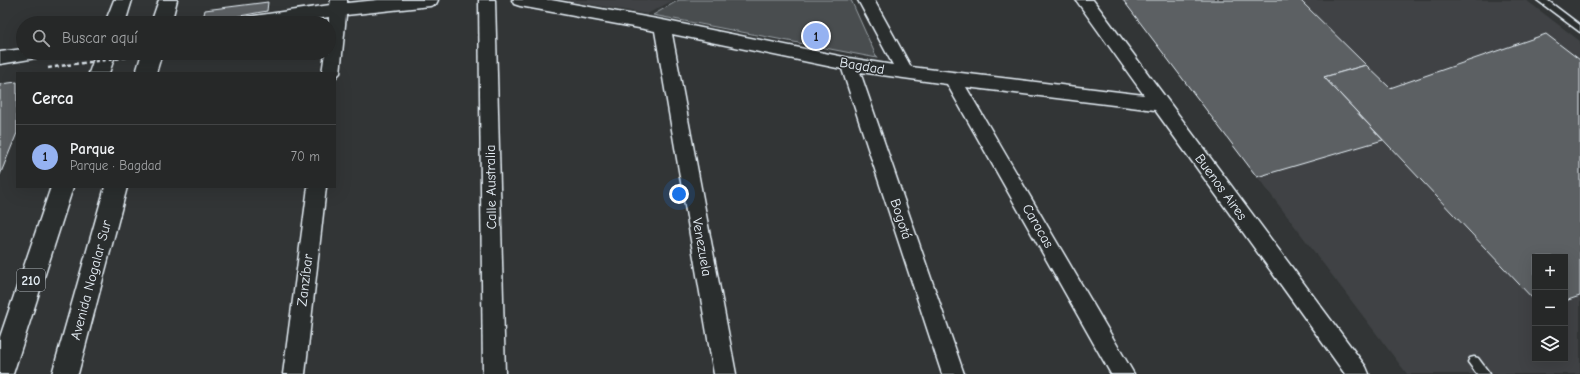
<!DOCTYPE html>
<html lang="es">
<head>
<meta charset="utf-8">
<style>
	:root { --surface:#262828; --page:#2e3030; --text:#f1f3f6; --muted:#a4a6a8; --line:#424445; --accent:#95b2f1 }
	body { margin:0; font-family:"Comic Neue",sans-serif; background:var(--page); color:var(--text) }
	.controls { position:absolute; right:12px; bottom:12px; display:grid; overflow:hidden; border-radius:0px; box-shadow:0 4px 16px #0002 }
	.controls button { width:36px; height:36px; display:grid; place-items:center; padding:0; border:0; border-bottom:1px solid var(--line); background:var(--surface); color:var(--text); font:20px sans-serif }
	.you { position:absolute; left:679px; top:194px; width:14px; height:14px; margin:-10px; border:3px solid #fff; border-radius:50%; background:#1a73e8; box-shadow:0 0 0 6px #1a73e833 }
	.badge { display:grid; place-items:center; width:26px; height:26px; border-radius:50%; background:var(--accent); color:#111; font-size:13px; font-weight:700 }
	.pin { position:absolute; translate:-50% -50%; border:2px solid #fff; box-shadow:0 1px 4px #0006 }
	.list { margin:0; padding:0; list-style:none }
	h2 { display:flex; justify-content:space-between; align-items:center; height:52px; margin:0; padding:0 16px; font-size:17px }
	h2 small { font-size:13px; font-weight:400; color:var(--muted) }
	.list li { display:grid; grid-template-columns:26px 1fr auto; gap:12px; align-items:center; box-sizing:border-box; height:64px; padding:0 16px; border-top:1px solid var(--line) }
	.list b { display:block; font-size:15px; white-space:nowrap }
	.list p { margin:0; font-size:13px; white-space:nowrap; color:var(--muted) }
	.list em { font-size:13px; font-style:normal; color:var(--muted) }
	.icon { flex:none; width:22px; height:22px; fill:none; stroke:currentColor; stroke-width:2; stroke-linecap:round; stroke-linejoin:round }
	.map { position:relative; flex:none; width:1580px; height:374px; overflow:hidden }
	.search { position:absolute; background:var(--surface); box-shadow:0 4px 16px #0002; left:16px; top:16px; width:320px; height:44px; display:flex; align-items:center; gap:10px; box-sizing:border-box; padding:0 14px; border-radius:22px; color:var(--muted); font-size:15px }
	.panel { position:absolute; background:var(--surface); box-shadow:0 4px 16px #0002; left:16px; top:72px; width:320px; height:116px; border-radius:0px }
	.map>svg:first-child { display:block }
</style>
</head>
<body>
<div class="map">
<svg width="1580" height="374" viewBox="0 0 1580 374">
	<rect width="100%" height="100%" fill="#323536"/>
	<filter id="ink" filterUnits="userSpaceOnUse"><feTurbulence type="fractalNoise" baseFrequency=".025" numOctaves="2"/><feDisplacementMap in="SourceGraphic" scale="8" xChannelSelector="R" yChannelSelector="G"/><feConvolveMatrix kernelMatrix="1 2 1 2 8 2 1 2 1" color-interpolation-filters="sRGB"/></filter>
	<g filter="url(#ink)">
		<g fill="#3f4244" fill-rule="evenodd">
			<polygon points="565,0 674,0 647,14"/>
			<path d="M1123 0H1526L1580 41V374H1407ZM1535 257H1565V359H1535Z"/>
		</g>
		<polygon fill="#494d4f" stroke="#989fa4" points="679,0 851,0 877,58 653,15"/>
		<g fill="#5c6063" stroke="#e8f1f8">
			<polygon points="1123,0 1300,0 1366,65 1324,77 1383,140 1257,177"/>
			<polygon points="268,2 267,11 202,23 205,10"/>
			<polygon points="1546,34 1580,60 1580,296 1565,301 1565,257 1535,257 1535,301 1324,77 1366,65 1390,88"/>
			<polygon points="17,82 17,133 0,175 0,84"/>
		</g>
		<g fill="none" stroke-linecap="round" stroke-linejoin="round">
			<defs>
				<g id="lane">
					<polygon points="1537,0 1547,0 1580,25 1580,32"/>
					<polygon points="1474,357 1478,358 1490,374 1477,374 1468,362 1470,358"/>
				</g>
				<g id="street">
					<polygon points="331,0 347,0 347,3 378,0 438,0 436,4 430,6 346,15 340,73 335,78 335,73 322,73 325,53 329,53 329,17 288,23 240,23 242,19 248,17 330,5"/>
					<polygon points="479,0 495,0 505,374 483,374"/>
					<polygon points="512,0 551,0 662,20 849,58 893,65 858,0 874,0 911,67 1144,95 1076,0 1093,0 1366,367 1369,374 1345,374 1155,110 966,87 1134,374 1111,374 947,84 860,72 964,374 942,374 842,69 672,34 736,374 714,374 655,31 520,6 514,4"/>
					<polygon points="23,49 23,53 44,53 42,57 0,64 0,52"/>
					<polygon points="308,187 326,187 305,374 283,374"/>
				</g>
				<g id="highway">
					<polygon points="114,0 132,0 125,23 105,23"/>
					<polygon points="159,0 177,0 171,23 151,23"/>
					<polygon points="96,53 116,53 109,73 89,73"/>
					<polygon points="142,53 162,53 156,73 136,73"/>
					<polygon points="51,187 73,187 13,374 0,374 0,337"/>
					<polygon points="105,187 127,187 78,374 52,374"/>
				</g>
			</defs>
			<use href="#lane" stroke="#e8f1f8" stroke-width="3"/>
			<use href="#street" stroke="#e8f1f8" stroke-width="3"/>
			<use href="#highway" stroke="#e8f1f8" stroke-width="3"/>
			<polyline stroke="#e8f1f8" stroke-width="2.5" stroke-dasharray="4 3" stroke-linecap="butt" points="48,68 67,65"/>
			<use href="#lane" fill="#2a2d2e" fill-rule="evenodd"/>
			<use href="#street" fill="#2a2d2e" fill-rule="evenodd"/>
			<use href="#highway" fill="#2a2d2e" fill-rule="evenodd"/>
			<polyline stroke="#e8f1f8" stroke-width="2.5" stroke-dasharray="4 3" stroke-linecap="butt" points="67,65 159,53"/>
		</g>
	</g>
	<g text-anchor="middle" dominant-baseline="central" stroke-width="3" stroke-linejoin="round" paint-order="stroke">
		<rect fill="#2a2d2e" stroke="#afb6bb" stroke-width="1" x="17" y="269" width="28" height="22" rx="3"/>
		<g font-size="13" font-weight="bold" fill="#e8f1f8">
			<text x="31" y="280">210</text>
		</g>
		<g font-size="14" fill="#e8f1f8" stroke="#2a2d2e">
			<text transform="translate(862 66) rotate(10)">Bagdad</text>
			<text transform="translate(491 187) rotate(-91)">Calle Australia</text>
			<text transform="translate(1221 187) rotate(54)">Buenos Aires</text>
			<text transform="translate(901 219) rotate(72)">Bogotá</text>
			<text transform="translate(1038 226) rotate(60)">Caracas</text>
			<text transform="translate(702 247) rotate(80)">Venezuela</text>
			<text transform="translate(91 280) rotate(-75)">Avenida Nogalar Sur</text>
			<text transform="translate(305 280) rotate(-83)">Zanzíbar</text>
		</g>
	</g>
</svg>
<div class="controls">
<button>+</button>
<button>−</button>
<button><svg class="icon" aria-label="layers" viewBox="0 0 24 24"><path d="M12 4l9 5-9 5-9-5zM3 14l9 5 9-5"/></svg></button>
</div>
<div class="you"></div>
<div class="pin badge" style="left:816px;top:36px">1</div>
<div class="search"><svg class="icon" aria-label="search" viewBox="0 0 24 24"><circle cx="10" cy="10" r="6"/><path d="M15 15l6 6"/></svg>Buscar aquí</div>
<section class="panel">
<h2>Cerca<small></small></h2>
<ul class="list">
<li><span class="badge">1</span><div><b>Parque</b><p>Parque · Bagdad</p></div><em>70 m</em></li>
</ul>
</section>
</div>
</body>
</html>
